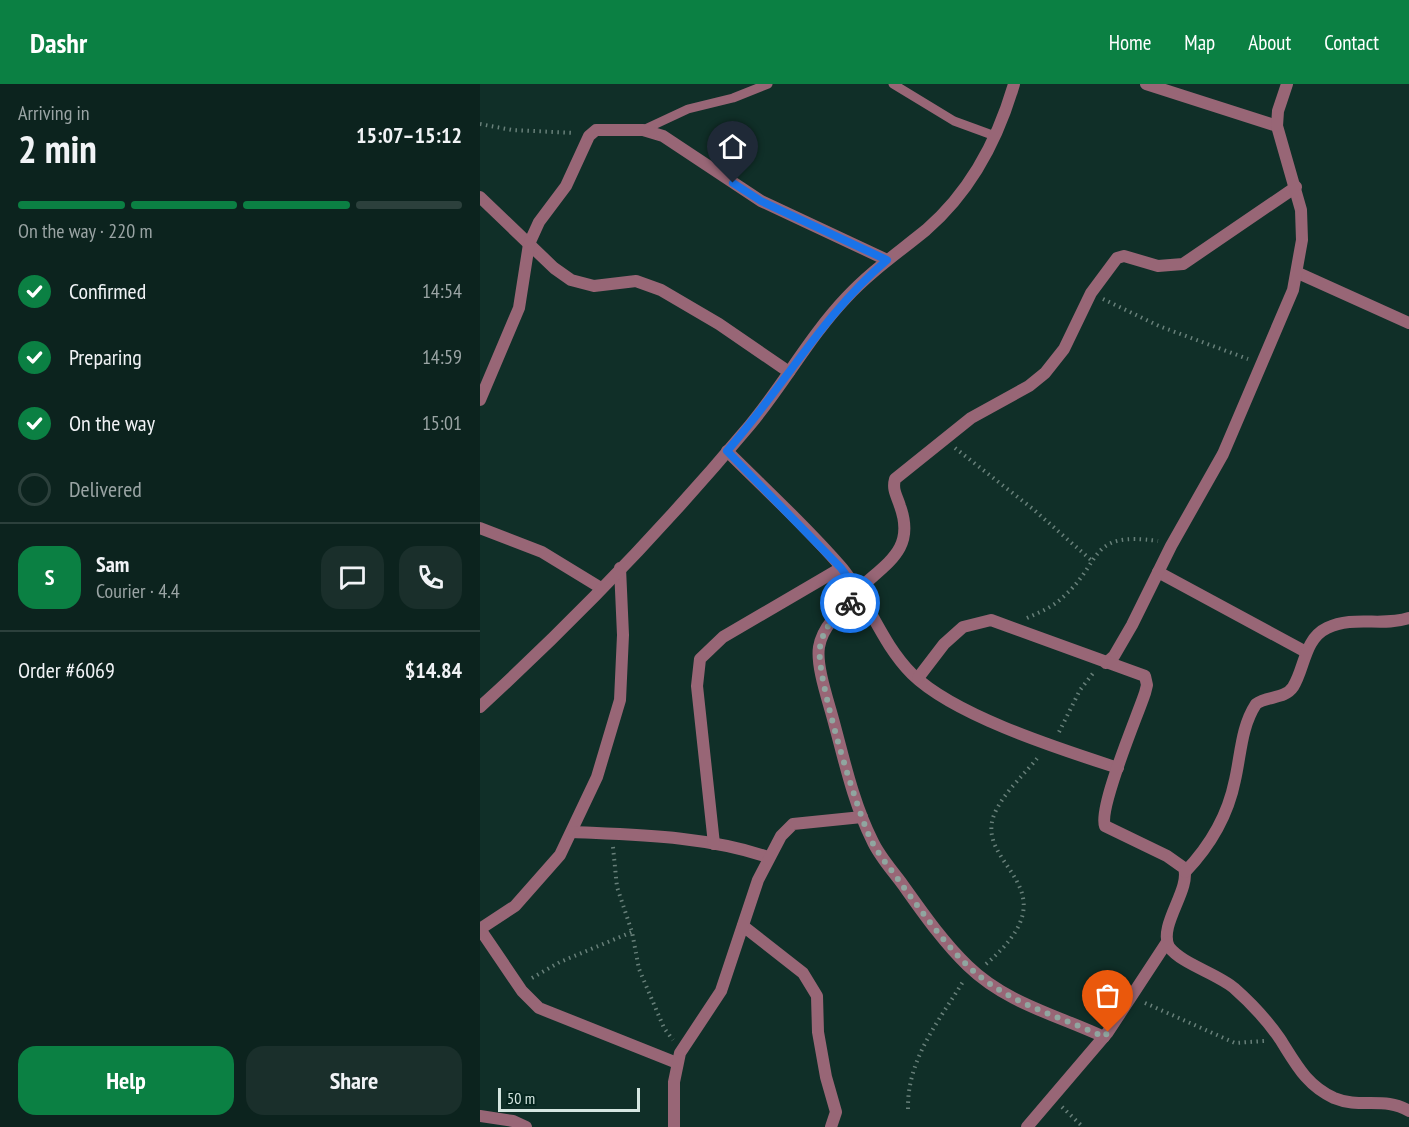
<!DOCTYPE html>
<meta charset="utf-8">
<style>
:root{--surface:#0c231e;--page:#1a2f2b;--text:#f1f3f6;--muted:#9aa4a4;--line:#2c403c;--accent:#0b8043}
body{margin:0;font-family:"PT Sans Narrow",sans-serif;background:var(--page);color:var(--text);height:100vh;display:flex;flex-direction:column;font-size:22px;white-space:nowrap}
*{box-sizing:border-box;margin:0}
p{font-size:20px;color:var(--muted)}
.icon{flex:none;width:33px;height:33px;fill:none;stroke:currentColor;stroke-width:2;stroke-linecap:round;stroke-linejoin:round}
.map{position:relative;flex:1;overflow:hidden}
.side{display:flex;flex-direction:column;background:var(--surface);width:480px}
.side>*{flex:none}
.scale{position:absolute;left:18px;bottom:15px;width:142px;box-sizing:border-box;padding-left:6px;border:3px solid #d5e6e1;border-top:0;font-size:16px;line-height:21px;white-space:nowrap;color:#d5e6e1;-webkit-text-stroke:4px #05251e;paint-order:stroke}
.pin{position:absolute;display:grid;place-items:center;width:51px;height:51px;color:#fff;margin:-62px -26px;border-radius:50% 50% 50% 0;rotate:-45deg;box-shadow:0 0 6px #0007}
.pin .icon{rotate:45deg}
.courier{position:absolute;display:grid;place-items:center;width:60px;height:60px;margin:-30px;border:4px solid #1a73e8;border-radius:50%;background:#fff;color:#222;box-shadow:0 2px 8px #0007}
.overview em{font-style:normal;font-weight:600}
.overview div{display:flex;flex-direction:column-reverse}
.overview{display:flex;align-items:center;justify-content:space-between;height:102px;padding:0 18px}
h1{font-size:39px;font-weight:600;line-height:45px}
.bar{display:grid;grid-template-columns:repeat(4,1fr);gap:9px 6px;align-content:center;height:72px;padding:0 18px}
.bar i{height:8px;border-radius:4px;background:var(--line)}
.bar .selected{background:var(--accent)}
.bar p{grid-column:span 4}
.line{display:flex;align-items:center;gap:15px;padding:0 18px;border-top:2px solid var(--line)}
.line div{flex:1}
.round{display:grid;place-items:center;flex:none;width:63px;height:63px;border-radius:18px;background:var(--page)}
ol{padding:0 18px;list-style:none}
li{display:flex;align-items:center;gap:18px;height:66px}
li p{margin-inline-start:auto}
li .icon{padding:6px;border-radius:50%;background:var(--accent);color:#fff;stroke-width:4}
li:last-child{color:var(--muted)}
li i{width:33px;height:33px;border:3px solid var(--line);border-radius:50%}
.action{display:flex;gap:12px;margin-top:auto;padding:12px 18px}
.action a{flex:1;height:69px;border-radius:18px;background:var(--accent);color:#fff;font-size:24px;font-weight:600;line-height:69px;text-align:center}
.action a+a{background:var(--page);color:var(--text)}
header{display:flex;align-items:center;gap:36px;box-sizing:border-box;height:84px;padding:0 30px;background:var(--accent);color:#fff}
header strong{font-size:28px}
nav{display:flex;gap:33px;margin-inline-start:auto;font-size:21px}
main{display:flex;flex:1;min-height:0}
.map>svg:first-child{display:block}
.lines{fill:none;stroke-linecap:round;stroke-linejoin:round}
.path{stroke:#68807a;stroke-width:4;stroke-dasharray:1.5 4.5;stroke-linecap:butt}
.lane{stroke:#986676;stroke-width:9}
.street{stroke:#986676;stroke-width:12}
.done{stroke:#90a6a0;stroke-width:6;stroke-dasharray:0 10.8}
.route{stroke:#1a73e8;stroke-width:8}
</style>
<header>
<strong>Dashr</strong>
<nav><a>Home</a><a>Map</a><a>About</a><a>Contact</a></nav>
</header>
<main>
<section class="side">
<div class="overview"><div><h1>2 min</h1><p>Arriving in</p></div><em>15:07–15:12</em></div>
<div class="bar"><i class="selected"></i><i class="selected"></i><i class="selected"></i><i></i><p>On the way · 220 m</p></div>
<ol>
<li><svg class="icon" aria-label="check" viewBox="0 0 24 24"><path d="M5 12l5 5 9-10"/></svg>Confirmed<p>14:54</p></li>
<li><svg class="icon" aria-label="check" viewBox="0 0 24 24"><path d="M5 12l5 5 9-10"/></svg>Preparing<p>14:59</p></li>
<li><svg class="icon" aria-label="check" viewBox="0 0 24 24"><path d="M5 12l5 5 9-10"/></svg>On the way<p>15:01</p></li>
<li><i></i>Delivered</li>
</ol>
<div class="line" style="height:108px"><b class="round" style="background:var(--accent);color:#fff">S</b><div><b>Sam</b><p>Courier · 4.4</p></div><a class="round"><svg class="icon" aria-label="chat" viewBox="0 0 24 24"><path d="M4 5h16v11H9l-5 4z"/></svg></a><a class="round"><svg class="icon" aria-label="phone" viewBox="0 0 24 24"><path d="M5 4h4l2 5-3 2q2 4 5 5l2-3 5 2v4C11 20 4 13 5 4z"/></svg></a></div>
<div class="line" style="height:78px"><div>Order #6069</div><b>$14.84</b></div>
<div class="action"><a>Help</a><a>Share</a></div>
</section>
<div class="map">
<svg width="929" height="1043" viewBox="0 0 929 1043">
<rect width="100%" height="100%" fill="#102f28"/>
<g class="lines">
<g class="path">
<polyline points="0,40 32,46 95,49"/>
<polyline points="623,215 679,242 768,275"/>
<polyline points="475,364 553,425 611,476"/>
<path d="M547,534c13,-6 26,-11 36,-21 41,-36 24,-66 95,-56"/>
<polyline points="579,648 600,606 614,588"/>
<polyline points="133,763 137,803 152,848 159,885 184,944 193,956"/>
<path d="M506,880c90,-77 -12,-97 8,-149 8,-21 31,-41 45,-59"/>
<polyline points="52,894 80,878 152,848"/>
<polyline points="665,919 755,959 784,957"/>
<polyline points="582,1023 603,1043"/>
<path d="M428,1025c-1,-50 31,-88 56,-129"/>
</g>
<g class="lane">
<polyline points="413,0 474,37 515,52"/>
<polyline points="163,46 208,25 253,14 288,0"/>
</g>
<g class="street">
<polyline points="666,0 797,42"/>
<polyline points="0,113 74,184 91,196 114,202 156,197 181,206 239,240 309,288"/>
<polyline points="818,189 929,239"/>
<polyline points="0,316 39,224 49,160 59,138 86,102 109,52 116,46 163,46 183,52 281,117 407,176"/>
<path d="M247,367c38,38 80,76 115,117 27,33 39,75 70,106 43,42 148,75 206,94"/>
<polyline points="0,444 62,468 121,504"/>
<polyline points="140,484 143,551 140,616 117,693 80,771 35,822 0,845 42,907 59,924 197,979"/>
<polyline points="678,488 826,568"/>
<path d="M378,506c28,-27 58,-40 42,-84 -3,-10 -8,-16 -5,-27l76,-61 58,-32 16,-13 19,-24 27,-56 26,-35 7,-2 34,10 25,-2 113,-77"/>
<path d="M381,512c-19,12 -38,28 -42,51 -3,19 9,53 14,72 11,40 20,83 39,121 7,16 20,30 31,45 20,28 40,57 65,81 38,37 89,49 136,71"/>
<polyline points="626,579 634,572 652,541 691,462 743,370 813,206 822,156 821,126 797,42 798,27 807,0"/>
<path d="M438,594l26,-34 19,-17 28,-7 154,56 2,9 -2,8c-8,24 -47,115 -40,133l62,30 17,12c7,22 -26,57 -15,79 13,17 47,26 65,41 17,15 33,32 46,51 16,25 26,46 54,59 26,11 51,-2 75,13"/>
<path d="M0,623c96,-88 187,-183 270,-282 34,-41 60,-89 96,-127 24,-26 53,-46 80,-68 44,-38 72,-91 88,-146"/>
<path d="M93,748c65,3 133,4 195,25"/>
<polyline points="234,760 217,602 220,575 243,553 361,484"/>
<path d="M705,788c25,-26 43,-57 50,-92 6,-26 6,-53 21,-76 11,-8 29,-5 37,-17 12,-19 11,-48 34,-59 27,-13 55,-1 82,-10"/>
<polyline points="263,842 323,889 337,912 338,948 346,993 356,1028 351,1043"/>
<polyline points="0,1032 33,1037 46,1043"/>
<polyline points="194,1043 194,998 200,969 241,907 278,796 301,752 313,740 382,733"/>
<polyline points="547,1043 628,948 687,858"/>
</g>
</g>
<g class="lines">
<path class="done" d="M370,519c-15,11 -27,26 -30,44 -5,28 37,164 51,193 8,16 21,30 31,45 21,28 41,57 66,81 38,37 89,49 136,71l4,-5"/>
<path class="route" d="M253,99l28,18 126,59c-64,54 -104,128 -160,191l114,117 20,28 -11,7"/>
</g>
</svg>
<div class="scale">50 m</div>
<div class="pin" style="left:628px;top:948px;background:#ea580c"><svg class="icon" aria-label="bag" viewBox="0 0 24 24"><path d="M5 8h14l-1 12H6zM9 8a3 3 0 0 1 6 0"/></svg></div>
<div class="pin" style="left:253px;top:99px;background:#1f2937"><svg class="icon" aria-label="home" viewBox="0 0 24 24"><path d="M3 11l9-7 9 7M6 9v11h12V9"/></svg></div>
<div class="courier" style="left:370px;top:519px"><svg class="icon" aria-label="bike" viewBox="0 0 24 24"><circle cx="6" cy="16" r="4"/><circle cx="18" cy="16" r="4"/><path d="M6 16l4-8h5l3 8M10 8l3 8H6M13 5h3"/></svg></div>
</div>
</main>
